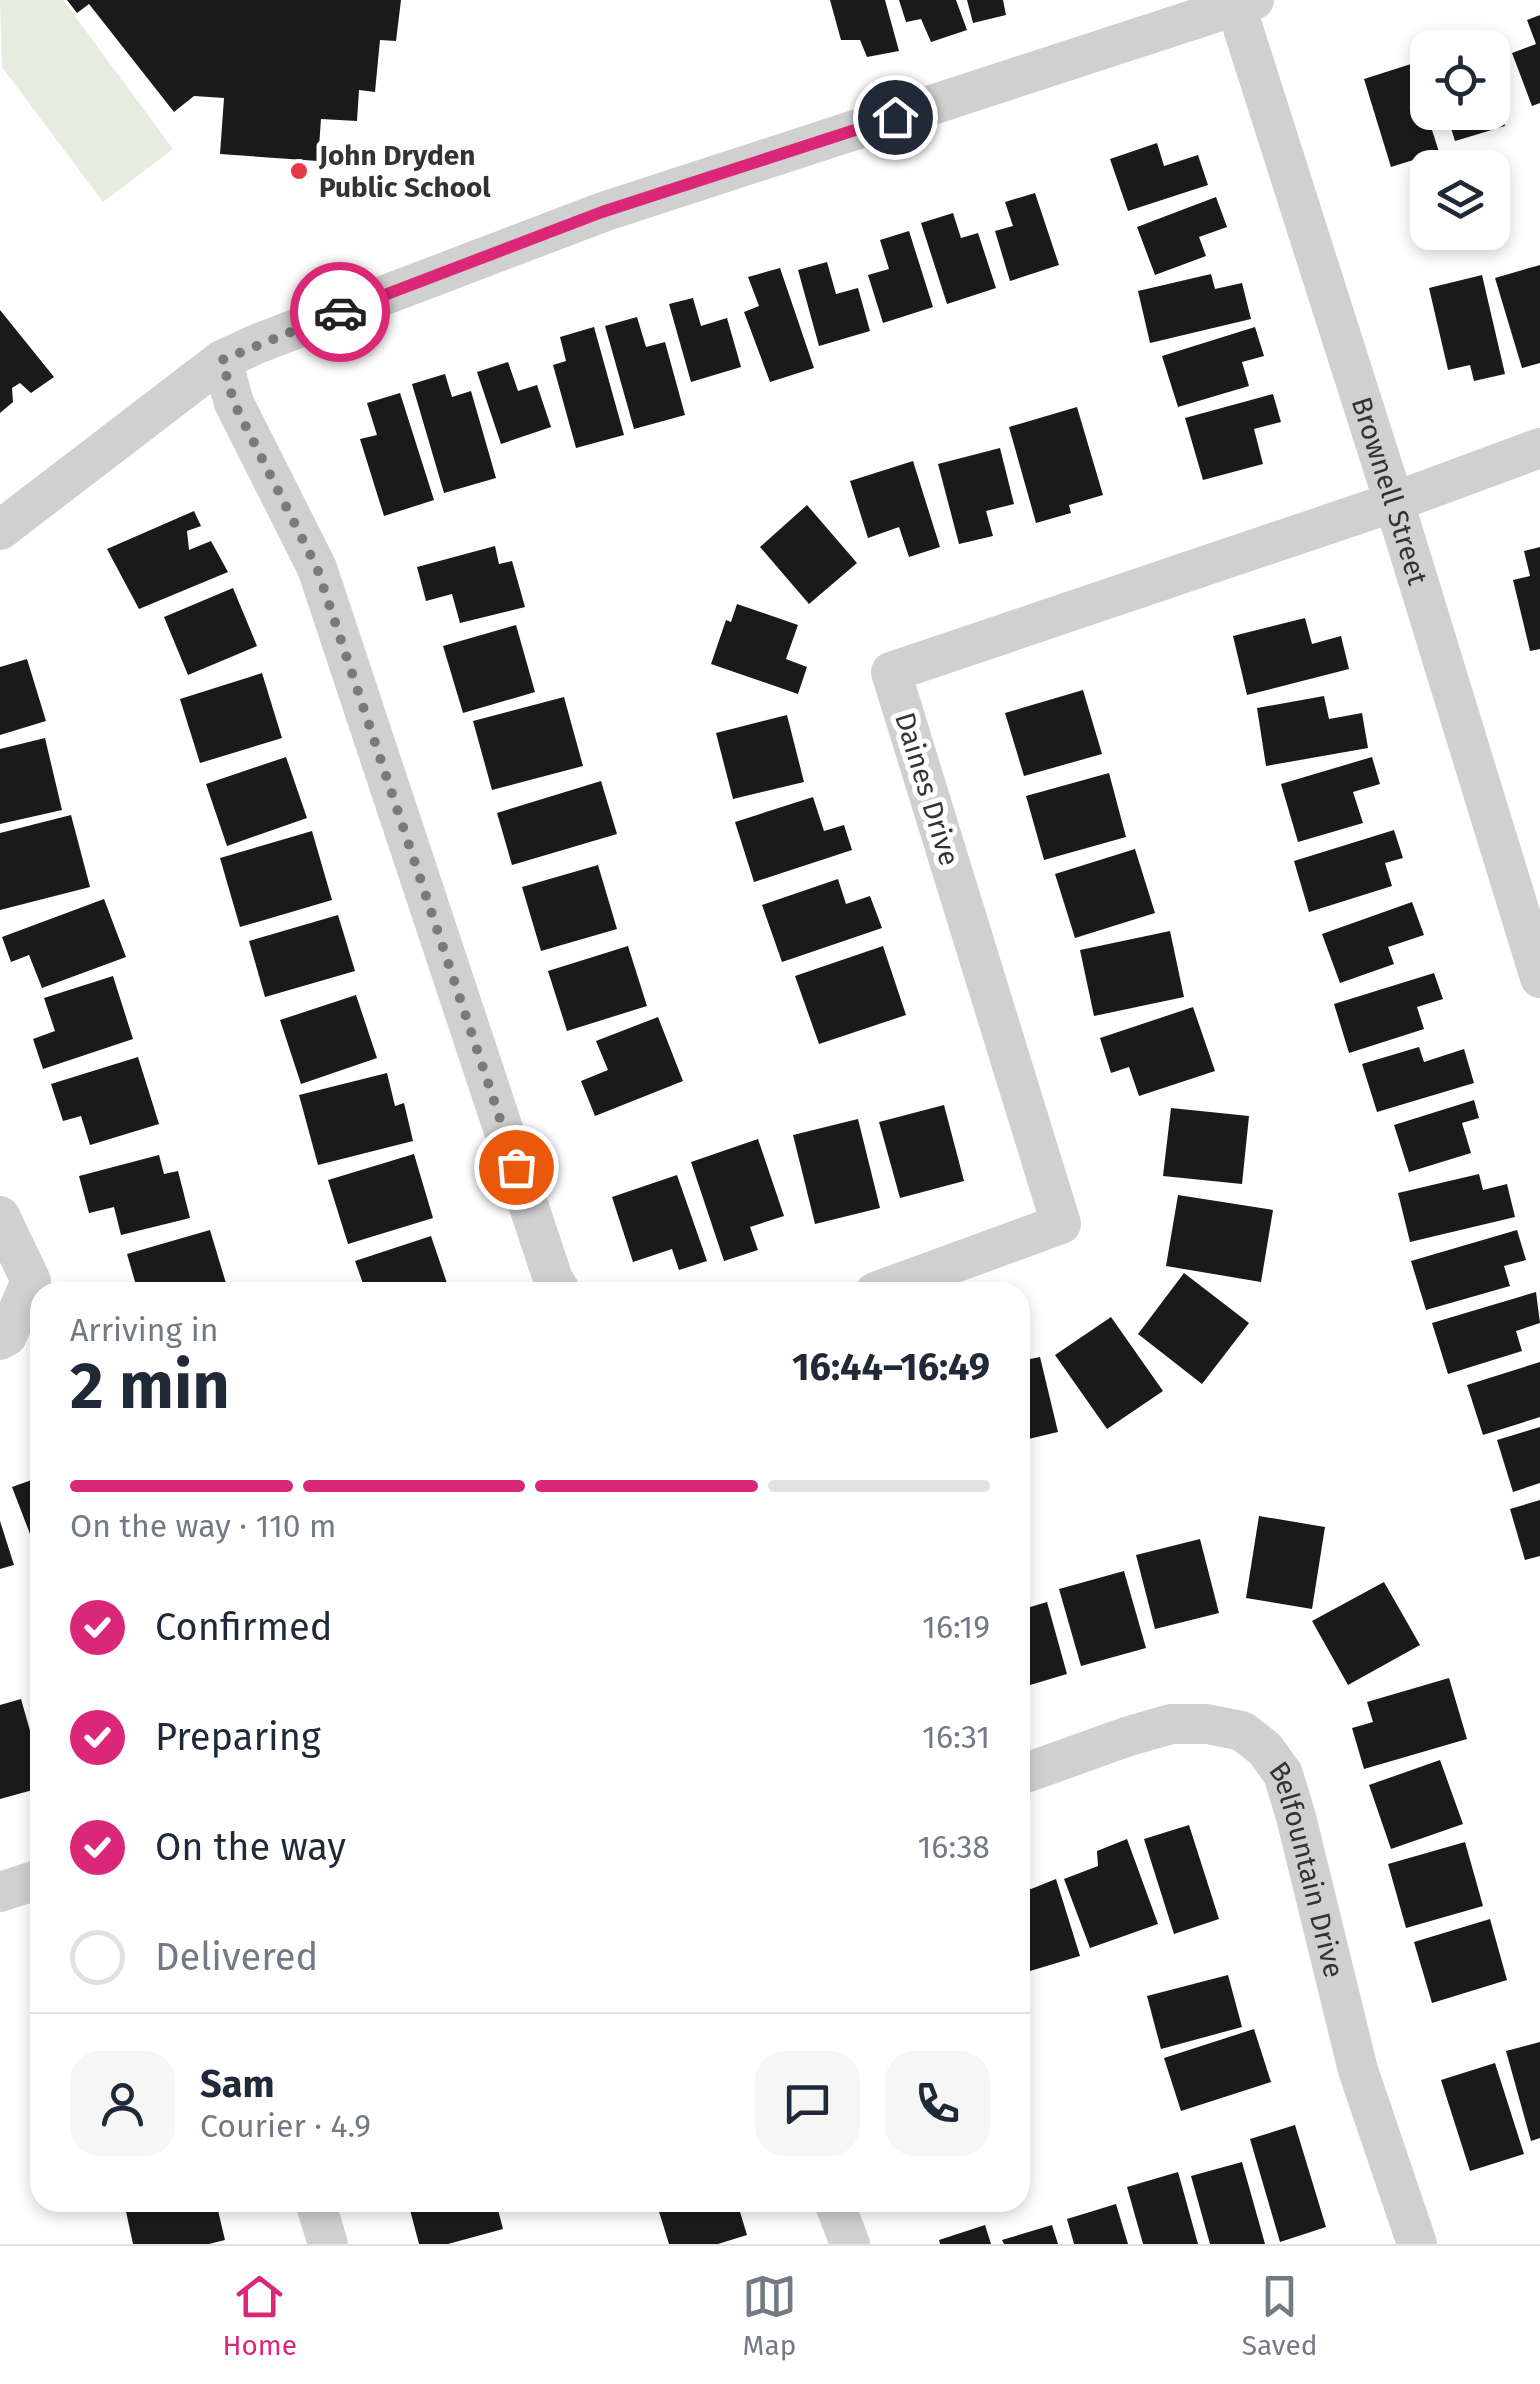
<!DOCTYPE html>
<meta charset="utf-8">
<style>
:root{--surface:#fff;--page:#f6f6f7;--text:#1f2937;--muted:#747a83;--line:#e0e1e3;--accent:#db2777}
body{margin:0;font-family:"Fira Sans",sans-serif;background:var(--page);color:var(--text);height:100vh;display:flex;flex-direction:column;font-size:38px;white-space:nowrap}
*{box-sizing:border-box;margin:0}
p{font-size:32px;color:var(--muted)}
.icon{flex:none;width:55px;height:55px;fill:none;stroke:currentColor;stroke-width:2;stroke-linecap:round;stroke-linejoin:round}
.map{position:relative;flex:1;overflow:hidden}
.sheet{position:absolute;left:30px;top:1282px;width:1000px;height:930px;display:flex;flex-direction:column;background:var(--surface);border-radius:30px;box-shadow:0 5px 15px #0003}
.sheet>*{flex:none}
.fabs{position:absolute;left:1410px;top:30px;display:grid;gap:20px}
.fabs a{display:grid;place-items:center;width:100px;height:100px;border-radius:20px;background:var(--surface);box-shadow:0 5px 15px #0003;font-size:50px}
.pin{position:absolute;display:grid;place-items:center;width:85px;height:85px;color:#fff;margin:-42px;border:5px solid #fff;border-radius:50%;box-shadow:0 2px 10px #0007}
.courier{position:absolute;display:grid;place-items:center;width:100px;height:100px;margin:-50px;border:8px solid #db2777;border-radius:50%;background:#fff;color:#222;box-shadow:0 2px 12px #0007}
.headline em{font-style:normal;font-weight:700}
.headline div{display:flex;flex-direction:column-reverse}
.headline{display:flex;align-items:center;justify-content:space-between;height:170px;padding:0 40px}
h1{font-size:65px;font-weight:700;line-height:75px}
.bar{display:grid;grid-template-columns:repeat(4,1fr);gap:15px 10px;align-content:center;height:120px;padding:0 40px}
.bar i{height:12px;border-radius:8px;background:var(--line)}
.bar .on{background:var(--accent)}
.bar p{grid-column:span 4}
.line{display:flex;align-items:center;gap:25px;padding:0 40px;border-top:2px solid var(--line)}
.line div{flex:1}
.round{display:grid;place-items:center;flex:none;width:105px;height:105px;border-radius:30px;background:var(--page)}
ol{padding:0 40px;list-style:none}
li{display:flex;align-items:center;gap:30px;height:110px}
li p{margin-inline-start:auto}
li .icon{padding:10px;border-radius:50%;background:var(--accent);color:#fff;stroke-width:4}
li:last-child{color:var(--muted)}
li i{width:55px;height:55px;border:5px solid var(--line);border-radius:50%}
.tab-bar{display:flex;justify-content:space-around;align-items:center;height:140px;border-top:2px solid var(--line);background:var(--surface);font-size:28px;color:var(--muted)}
.tab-bar a{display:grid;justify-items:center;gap:5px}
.tab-bar .on{color:var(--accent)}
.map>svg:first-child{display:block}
.green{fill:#e6ecdf}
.building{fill:#1a1a1a}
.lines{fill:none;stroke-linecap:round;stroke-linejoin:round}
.street{stroke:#d0d0d0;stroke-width:40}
.done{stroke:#7a7a7a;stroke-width:10;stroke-dasharray:0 18}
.route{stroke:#db2777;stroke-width:12}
.poi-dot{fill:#e63946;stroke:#fff;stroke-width:4}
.labels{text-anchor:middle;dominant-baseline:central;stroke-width:10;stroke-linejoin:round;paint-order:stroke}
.poi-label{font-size:28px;font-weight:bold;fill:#333;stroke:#fff;text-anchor:start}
.street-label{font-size:28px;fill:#333;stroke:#fff}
</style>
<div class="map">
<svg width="1540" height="2244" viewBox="0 0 1540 2244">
<rect width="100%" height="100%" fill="#fff"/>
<polygon class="green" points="0,0 63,0 173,149 103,202 2,67"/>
<g class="building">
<polygon points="67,0 401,0 396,41 380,40 375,92 359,90 357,121 321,119 318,161 220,154 224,98 194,96 174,112 89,4 77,13"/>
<polygon points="830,0 885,0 899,51 867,57 860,40 841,40"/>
<polygon points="899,0 956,0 967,30 931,42 921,19 906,22"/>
<polygon points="967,0 1003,0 1006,15 973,23"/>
<polygon points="1540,15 1540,103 1532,106 1512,53 1536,44 1527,20"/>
<polygon points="1411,64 1439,152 1391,167 1364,79"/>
<polygon points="1493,89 1505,126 1455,141 1446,112 1492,112"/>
<polygon points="1157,143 1164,166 1198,155 1208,185 1128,211 1110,159"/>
<polygon points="1035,193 1059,265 1010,281 995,231 1013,226 1005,202"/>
<polygon points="1216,197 1227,227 1199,237 1206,256 1155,275 1137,227"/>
<polygon points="953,213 961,238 978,233 996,288 947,304 921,223"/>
<polygon points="909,231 933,307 883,323 868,275 889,269 880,240"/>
<polygon points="827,262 836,294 858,288 870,331 819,346 798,270"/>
<polygon points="1540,265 1540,363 1522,368 1495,278"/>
<polygon points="780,268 814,368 770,382 744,312 759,306 748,277"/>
<polygon points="1211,274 1215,289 1242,283 1251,319 1150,343 1138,291"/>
<polygon points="1482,275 1505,374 1474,381 1470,365 1448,370 1429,288"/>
<polygon points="693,298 701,326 727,318 741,367 691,382 669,304"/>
<polygon points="0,310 54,377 31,393 20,383 12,388 13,402 0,413"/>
<polygon points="637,317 646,347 665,342 685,415 634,429 605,326"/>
<polygon points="594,327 624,435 576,448 553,365 566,361 560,337"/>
<polygon points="1255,327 1264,356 1242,362 1249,386 1178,407 1162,356"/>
<polygon points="508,362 518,391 537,385 551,427 501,444 477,372"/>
<polygon points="445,374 452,397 471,391 496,478 444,493 412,384"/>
<polygon points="400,393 434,500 384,516 360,439 377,435 367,403"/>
<polygon points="1273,394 1281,422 1254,429 1263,464 1203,480 1185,418"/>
<polygon points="1077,407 1103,495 1069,505 1071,513 1036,523 1009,427"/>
<polygon points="1000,448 1014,504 986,511 993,536 959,544 938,464"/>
<polygon points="913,461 940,547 909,557 899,527 868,538 850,481"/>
<polygon points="807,505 857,563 809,604 760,547"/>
<polygon points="194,511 201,526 187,531 189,550 211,541 228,572 139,609 107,549"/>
<polygon points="495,546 499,564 512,561 525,607 460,623 452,594 426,601 417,567"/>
<polygon points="1540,547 1540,649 1530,651 1513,580 1530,576 1524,551"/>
<polygon points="233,588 257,646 188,675 164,617"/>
<polygon points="737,604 798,625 786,659 807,667 798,694 711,664 726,620 731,622"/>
<polygon points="1305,618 1312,644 1341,636 1349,669 1247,695 1233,636"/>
<polygon points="516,625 535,692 463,713 443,646"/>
<polygon points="27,659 46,721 0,735 0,667"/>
<polygon points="262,673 282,738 200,763 180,699"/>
<polygon points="1083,690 1102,754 1024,776 1005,713"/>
<polygon points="1324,696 1329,719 1362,713 1368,748 1266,766 1257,708"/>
<polygon points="564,697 583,766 492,790 473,721"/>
<polygon points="787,715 804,782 733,799 716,733"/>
<polygon points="45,738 62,810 0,824 0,749"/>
<polygon points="286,757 307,818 227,846 206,784"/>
<polygon points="1372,757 1380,784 1353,792 1363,823 1298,842 1281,784"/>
<polygon points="1109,773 1126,837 1044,860 1026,796"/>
<polygon points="601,781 617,834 512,865 497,813"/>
<polygon points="813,797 824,831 844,825 852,850 754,882 735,822"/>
<polygon points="71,815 90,887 0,910 0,833"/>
<polygon points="1394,830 1403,858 1385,863 1392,886 1309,912 1294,861"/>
<polygon points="312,831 332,900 240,927 220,858"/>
<polygon points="1135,849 1155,913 1075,938 1055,874"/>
<polygon points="598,865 617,929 541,951 522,887"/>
<polygon points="838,879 846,904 870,896 882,928 782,962 762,905"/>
<polygon points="104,899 126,957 42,988 29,955 11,962 2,937"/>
<polygon points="1412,902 1424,935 1388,947 1394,964 1340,983 1322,934"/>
<polygon points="338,915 355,971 265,997 249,941"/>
<polygon points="1170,931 1184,997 1094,1016 1080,950"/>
<polygon points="628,946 647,1006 567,1031 548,971"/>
<polygon points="883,946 906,1015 819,1044 795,976"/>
<polygon points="1434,973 1443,999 1417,1007 1424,1029 1349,1053 1334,1004"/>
<polygon points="113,976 133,1039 43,1069 33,1039 55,1031 44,998"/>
<polygon points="356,995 377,1058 301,1084 280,1020"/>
<polygon points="1193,1007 1215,1071 1139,1096 1129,1067 1111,1073 1100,1038"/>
<polygon points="658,1017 683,1081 595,1116 581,1081 608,1070 596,1041"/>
<polygon points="1419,1047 1424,1062 1464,1049 1474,1083 1377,1112 1362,1064"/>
<polygon points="138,1057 159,1124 90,1145 81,1116 63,1121 51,1084"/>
<polygon points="387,1073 395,1106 404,1103 413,1141 318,1165 299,1095"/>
<polygon points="1474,1100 1479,1118 1462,1123 1471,1153 1409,1172 1394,1125"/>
<polygon points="944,1105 964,1181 900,1198 879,1122"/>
<polygon points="1171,1108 1249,1116 1242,1184 1163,1176"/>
<polygon points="858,1119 880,1208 815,1224 793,1135"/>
<polygon points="758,1139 784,1216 750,1227 758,1250 724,1261 691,1162"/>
<polygon points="414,1154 433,1218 348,1244 328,1180"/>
<polygon points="159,1155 164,1174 178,1171 190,1218 121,1235 114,1207 89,1213 79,1176"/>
<polygon points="1479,1174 1483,1190 1507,1184 1515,1217 1410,1242 1398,1193"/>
<polygon points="677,1175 707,1261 679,1270 672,1249 633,1262 612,1197"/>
<polygon points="1178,1195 1273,1210 1261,1282 1166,1266"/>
<polygon points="210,1230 228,1290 138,1292 127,1254"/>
<polygon points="1517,1230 1526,1260 1504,1266 1510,1286 1426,1310 1411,1261"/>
<polygon points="431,1236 450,1292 366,1292 355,1261"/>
<polygon points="1184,1273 1249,1323 1202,1384 1138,1334"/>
<polygon points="1536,1292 1540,1323 1516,1331 1522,1351 1448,1374 1432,1323"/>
<polygon points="1111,1317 1163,1391 1107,1429 1055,1355"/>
<polygon points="1040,1357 1058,1432 1020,1441 1020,1361"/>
<polygon points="1540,1362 1540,1417 1483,1435 1467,1385"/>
<polygon points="1540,1427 1540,1483 1513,1492 1497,1440"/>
<polygon points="40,1477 40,1560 12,1487"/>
<polygon points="1540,1500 1540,1556 1525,1560 1510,1509"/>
<polygon points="1259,1516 1325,1527 1312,1609 1246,1598"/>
<polygon points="0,1521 14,1565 0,1569"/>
<polygon points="1200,1539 1219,1613 1155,1629 1136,1555"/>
<polygon points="1124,1571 1146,1648 1081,1666 1059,1589"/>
<polygon points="1384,1582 1420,1645 1348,1685 1312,1621"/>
<polygon points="1047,1602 1067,1674 1020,1688 1020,1610"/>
<polygon points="1449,1678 1467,1739 1364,1769 1352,1728 1373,1722 1367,1702"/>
<polygon points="40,1684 40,1707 39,1707 32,1687"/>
<polygon points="21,1699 40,1766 40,1788 0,1799 0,1705"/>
<polygon points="1440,1760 1463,1824 1391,1849 1369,1785"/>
<polygon points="1189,1825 1219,1919 1174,1934 1144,1839"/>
<polygon points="1127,1839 1158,1924 1090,1948 1064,1879 1098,1866 1097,1851"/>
<polygon points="1465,1842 1483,1906 1406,1928 1388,1864"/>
<polygon points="1056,1879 1080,1956 1030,1971 1026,1966 1020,1967 1020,1887 1031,1889"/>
<polygon points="1490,1919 1507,1980 1432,2003 1414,1942"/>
<polygon points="1228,1975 1242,2027 1161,2049 1147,1996"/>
<polygon points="1254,2029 1271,2082 1181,2111 1164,2058"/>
<polygon points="1540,2042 1540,2138 1531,2141 1506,2051"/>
<polygon points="1495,2063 1524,2154 1470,2171 1441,2080"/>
<polygon points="1295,2125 1326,2227 1280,2242 1250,2139"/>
<polygon points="1242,2162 1265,2244 1210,2244 1191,2176"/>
<polygon points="1178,2172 1198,2244 1143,2244 1127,2187"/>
<polygon points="124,2202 216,2202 225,2240 209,2244 133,2244"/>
<polygon points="408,2202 496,2202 503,2229 448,2244 419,2244"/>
<polygon points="656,2202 737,2202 747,2235 718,2244 669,2244"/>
<polygon points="1116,2204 1128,2244 1074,2244 1067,2219"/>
<polygon points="985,2225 991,2244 940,2244 939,2240"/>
<polygon points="1052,2225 1058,2244 1004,2244 1002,2240"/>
</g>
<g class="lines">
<g class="street">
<path id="s1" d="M1234,0l160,502 146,476"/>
<polyline points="222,360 234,403 317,568 553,1279 561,1292"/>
<polyline points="0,530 222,360 259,343 603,212 1254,0"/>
<polyline points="0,1216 31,1281 7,1336 0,1340"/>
<polyline points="875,1292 1061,1224 891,672 1394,502 1540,448"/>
<path id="s2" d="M1020,1775l106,-38 45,-13h36l35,7 23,18 18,25 13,43 62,253 59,174"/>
<polyline points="0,1892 40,1879"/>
<polyline points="315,2202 328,2244"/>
<polyline points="834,2202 850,2244"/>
</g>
</g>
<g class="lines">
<polyline class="done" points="340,312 222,360 234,403 317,568 516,1167"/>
<polyline class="route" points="340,312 602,212 895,117"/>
</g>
<circle class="poi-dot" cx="299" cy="171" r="10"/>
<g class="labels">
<g class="poi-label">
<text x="319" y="155">John Dryden<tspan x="319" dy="32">Public School</tspan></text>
</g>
<g class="street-label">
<text stroke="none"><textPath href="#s1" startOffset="515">Brownell Street</textPath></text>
<text transform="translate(927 789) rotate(73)">Daines Drive</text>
<text stroke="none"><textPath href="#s2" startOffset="390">Belfountain Drive</textPath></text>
</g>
</g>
</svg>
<div class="fabs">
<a><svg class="icon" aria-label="locate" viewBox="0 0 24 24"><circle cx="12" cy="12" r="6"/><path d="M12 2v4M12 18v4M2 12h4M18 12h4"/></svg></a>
<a><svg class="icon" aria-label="layers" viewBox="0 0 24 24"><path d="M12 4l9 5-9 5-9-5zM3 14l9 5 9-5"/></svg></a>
</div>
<div class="pin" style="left:516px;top:1167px;background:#ea580c"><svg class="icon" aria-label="bag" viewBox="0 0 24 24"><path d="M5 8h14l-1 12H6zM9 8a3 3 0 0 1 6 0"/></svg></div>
<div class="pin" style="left:895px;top:117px;background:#1f2937"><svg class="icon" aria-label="home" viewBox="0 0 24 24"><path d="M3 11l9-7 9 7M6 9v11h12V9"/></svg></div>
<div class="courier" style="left:340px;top:312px"><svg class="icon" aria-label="car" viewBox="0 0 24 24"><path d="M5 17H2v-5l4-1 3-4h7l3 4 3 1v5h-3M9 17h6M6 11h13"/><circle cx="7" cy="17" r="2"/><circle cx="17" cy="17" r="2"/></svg></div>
<section class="sheet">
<div class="headline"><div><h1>2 min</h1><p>Arriving in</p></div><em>16:44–16:49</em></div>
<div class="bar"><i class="on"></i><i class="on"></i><i class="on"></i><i></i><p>On the way · 110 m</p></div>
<ol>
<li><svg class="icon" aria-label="check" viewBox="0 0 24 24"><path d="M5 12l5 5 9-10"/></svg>Confirmed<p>16:19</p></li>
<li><svg class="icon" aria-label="check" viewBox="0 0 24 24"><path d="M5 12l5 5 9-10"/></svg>Preparing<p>16:31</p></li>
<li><svg class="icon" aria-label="check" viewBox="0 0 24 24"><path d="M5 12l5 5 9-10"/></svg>On the way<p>16:38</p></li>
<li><i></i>Delivered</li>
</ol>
<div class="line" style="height:180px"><a class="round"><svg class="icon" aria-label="person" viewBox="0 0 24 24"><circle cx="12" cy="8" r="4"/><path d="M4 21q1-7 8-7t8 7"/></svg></a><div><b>Sam</b><p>Courier · 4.9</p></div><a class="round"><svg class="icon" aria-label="chat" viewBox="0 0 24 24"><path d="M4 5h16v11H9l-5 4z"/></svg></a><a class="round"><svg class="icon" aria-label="phone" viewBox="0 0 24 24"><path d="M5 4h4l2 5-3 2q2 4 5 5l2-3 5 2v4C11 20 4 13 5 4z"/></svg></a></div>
</section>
</div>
<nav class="tab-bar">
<a class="on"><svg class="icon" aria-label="home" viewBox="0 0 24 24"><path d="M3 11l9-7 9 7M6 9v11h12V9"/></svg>Home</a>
<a><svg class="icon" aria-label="map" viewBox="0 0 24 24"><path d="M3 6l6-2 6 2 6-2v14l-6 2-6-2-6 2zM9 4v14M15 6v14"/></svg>Map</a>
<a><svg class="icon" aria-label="saved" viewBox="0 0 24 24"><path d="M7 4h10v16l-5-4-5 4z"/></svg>Saved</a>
</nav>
